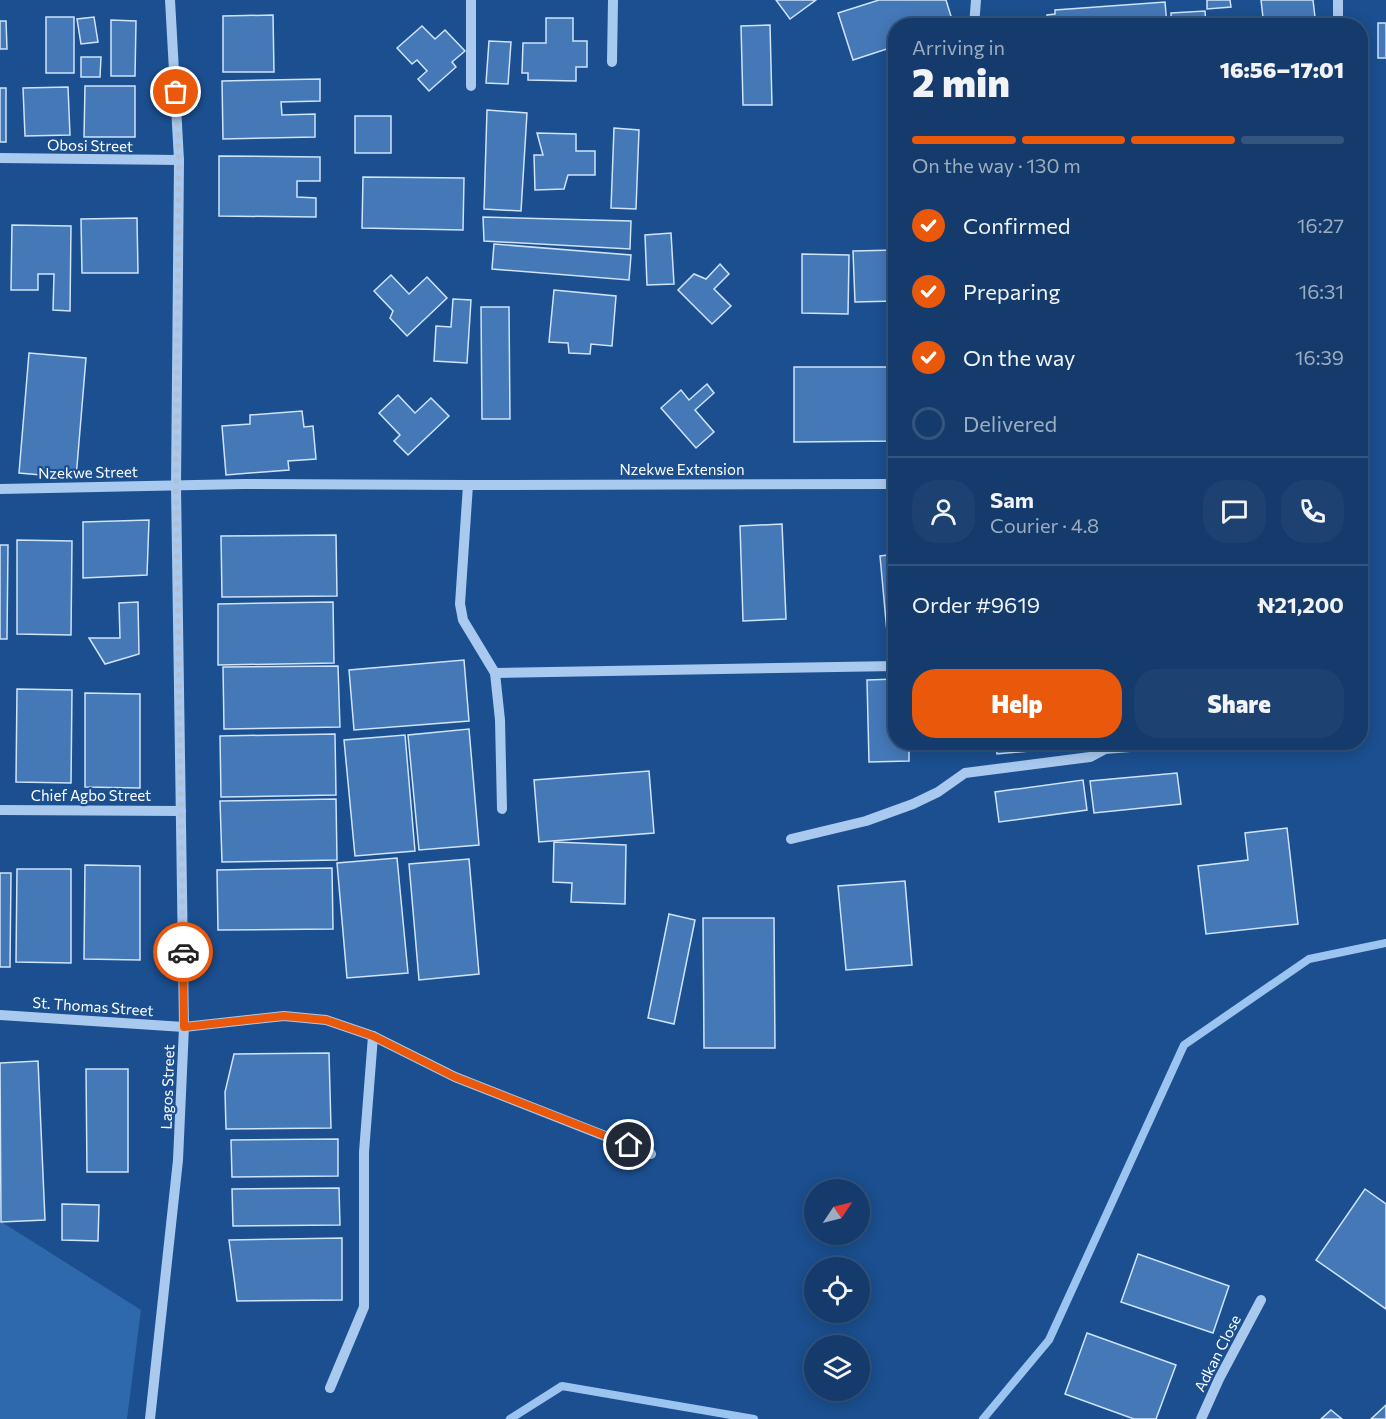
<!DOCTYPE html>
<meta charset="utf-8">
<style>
:root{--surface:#143b6b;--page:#1d4271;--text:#f1f3f6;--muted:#9dadc1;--line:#33557e;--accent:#ea580c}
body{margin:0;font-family:Commissioner,sans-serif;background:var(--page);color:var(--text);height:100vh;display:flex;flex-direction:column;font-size:22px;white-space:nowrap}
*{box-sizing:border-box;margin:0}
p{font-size:20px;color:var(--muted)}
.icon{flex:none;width:33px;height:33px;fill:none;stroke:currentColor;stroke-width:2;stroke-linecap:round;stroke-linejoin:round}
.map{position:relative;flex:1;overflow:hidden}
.sheet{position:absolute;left:888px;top:18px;width:480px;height:732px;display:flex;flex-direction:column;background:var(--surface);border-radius:24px;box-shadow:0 3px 15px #0003,0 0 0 2px var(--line)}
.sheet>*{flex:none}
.needle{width:39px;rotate:55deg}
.buttons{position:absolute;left:804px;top:1179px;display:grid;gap:12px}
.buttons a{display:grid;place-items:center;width:66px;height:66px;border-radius:50%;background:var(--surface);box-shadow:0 3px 15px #0003,0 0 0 2px var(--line);font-size:30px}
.pin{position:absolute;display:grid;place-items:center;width:51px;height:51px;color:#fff;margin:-26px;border:3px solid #fff;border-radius:50%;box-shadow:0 2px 6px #0007}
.courier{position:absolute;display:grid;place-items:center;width:60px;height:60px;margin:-30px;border:4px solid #ea580c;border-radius:50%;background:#fff;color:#222;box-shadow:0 2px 8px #0007}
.summary em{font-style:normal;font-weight:800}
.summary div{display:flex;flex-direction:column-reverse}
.summary{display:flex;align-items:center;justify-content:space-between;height:102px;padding:0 24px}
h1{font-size:39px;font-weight:800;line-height:45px}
.bar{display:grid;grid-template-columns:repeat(4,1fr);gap:9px 6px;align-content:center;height:72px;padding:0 24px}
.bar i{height:8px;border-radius:4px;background:var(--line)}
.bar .on{background:var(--accent)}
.bar p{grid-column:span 4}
.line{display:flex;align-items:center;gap:15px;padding:0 24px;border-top:2px solid var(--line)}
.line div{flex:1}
.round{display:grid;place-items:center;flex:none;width:63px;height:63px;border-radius:24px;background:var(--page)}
ol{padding:0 24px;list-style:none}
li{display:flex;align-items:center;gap:18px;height:66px}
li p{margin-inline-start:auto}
li .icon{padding:6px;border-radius:50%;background:var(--accent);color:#fff;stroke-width:4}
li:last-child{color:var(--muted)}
li i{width:33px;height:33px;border:3px solid var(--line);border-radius:50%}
.button{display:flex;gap:12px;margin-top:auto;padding:12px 24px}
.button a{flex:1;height:69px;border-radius:24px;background:var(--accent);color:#fff;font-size:24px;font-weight:800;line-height:69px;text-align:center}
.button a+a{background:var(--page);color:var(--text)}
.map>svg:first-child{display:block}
.green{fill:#2e69ad}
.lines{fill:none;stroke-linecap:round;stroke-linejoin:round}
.stream{stroke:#9cc4f0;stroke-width:8}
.building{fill:#4478b7;stroke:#cfe3fa;stroke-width:1.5}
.minor{stroke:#a9c9ee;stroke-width:10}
.done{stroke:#afc1d8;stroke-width:6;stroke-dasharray:0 10.8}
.route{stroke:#ea580c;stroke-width:8}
.labels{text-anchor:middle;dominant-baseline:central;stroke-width:4.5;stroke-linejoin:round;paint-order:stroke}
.street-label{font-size:15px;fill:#fff;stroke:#1b4f8f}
</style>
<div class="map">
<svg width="1386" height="1419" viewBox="0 0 1386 1419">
<rect width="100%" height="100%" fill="#1b4f8f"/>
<polygon class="green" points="0,1221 141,1310 127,1419 0,1419"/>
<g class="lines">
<g class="stream">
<polyline points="510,1419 562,1386 754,1419"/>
<polyline points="983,1419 1049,1340 1184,1045 1309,959 1386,943"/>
</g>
</g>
<g class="building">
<polygon points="776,0 816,0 790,19"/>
<polygon points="879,0 946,0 954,26 896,26 896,46 853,60 838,13"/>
<polygon points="1207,0 1230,0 1231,7 1207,9"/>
<polygon points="1261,0 1313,0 1316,26 1264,26"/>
<polygon points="1165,2 1167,25 1057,26 1057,18 1047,19 1047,15 1055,14 1055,10"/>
<polygon points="1205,11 1206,26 1171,26 1171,13"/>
<polygon points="273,15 274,72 223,72 223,16"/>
<rect x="46" y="17" width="28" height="56"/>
<polygon points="94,17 98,42 81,44 77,19"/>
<polygon points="546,18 573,18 573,41 587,41 587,67 576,67 576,81 528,80 528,73 522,73 523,43 546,43"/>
<polygon points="111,20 136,21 135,76 111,76"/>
<polygon points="0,21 6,21 7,49 0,49"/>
<rect x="1378" y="23" width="8" height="35"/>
<polygon points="770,25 772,105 743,105 741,26"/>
<polygon points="422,26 435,39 445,30 465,51 452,62 456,67 429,91 418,79 427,71 417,60 412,64 397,48"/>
<polygon points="489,41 511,42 508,84 486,83"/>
<polygon points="81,57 101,57 100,77 81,77"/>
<polygon points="320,79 320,101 281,102 282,115 315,114 315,137 223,139 222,81"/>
<polygon points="85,86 135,86 135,137 84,137"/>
<polygon points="68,87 70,135 25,136 23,88"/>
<rect x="0" y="88" width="6" height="54"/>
<polygon points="487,110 527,113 521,211 484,209"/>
<rect x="355" y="116" width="36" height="37"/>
<polygon points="614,128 639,130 636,209 611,208"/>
<polygon points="537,133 576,134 576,151 595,151 595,175 568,175 564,189 535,190 534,155 543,155"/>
<polygon points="219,156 320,157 320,181 297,181 297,197 316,198 316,217 219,216"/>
<polygon points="363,177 464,178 463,230 362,228"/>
<polygon points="483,217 631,221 630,249 484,241"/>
<polygon points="137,218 138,273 82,273 81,219"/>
<polygon points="12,225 71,226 70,311 53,310 54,274 38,274 38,290 11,290"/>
<polygon points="671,233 674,284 647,285 645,235"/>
<polygon points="494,244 631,255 629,280 492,269"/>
<polygon points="896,250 896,301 855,302 853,251"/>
<polygon points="802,254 849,255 848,314 802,313"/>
<polygon points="720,264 729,274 714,289 731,306 712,324 678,290 694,274 706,279"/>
<polygon points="391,275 409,294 427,277 447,298 407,336 390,318 393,311 374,291"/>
<polygon points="554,290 616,296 612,346 591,344 590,354 569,353 568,343 549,342"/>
<polygon points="453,299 471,300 467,363 434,361 436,326 451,327"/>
<polygon points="481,307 509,307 510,419 482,419"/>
<polygon points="29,353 86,358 76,478 19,473"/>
<polygon points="794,367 896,367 896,441 794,442"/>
<polygon points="707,384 714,393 695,410 714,432 696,448 661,408 681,390 689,400"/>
<polygon points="398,395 415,413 431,398 449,416 408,455 394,441 400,435 379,413"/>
<polygon points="302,411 304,427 313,426 316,459 288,461 289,470 226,475 222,426 250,424 250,415"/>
<polygon points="149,520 147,575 83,578 83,522"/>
<polygon points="782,524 786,619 743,621 740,526"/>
<polygon points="336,535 337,596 222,597 221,536"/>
<polygon points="17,540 72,541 71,635 17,634"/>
<polygon points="0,545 8,545 7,639 0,639"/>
<polygon points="896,554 896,643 888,643 880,556"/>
<polygon points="138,602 139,654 105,664 89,638 120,638 119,603"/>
<polygon points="333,602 334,663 218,665 218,604"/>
<polygon points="464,660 469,721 354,730 349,670"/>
<polygon points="338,666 340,727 224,729 223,667"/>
<polygon points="896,679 896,742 909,742 909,761 869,762 867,680"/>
<polygon points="17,689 72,690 71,783 16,782"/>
<polygon points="85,693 140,694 140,788 85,787"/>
<polygon points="469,729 479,845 419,850 408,735"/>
<polygon points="335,734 336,795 221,797 220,736"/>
<polygon points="405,735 415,851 355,856 344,740"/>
<polygon points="996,742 1063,742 1064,748 997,754"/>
<polygon points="649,771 654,833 539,842 534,780"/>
<polygon points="1177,773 1181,804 1094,813 1090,781"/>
<polygon points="1083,780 1087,810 999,822 995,792"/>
<polygon points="336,799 337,860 222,862 220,801"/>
<polygon points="1287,828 1298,924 1206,934 1198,866 1248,860 1245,833"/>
<polygon points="554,842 626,845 625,904 571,902 572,883 553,882"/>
<polygon points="397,858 408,973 347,978 337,863"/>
<polygon points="469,859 479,974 419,980 409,864"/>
<polygon points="85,865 140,866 140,960 84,959"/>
<polygon points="332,868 333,929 218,930 217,870"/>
<polygon points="17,869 71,869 71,963 16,962"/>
<polygon points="0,873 11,873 10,967 0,967"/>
<polygon points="905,881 912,965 846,970 838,886"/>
<polygon points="669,914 695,920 674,1024 648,1018"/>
<polygon points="703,918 774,918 775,1048 704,1048"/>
<polygon points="329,1053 331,1128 226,1129 225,1092 234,1054"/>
<polygon points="38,1061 45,1220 1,1222 0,1063"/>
<polygon points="86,1069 128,1069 128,1172 87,1172"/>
<polygon points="338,1139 338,1176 232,1177 231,1140"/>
<polygon points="339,1188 340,1225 233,1226 232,1189"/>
<polygon points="1365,1189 1386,1204 1386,1309 1316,1260"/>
<polygon points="62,1204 99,1205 98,1241 62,1240"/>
<polygon points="342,1238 342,1300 237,1301 229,1240"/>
<polygon points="1138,1254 1229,1286 1213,1333 1121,1302"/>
<polygon points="1087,1333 1176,1365 1156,1419 1134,1419 1065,1394"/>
<polygon points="1386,1405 1386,1419 1371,1419"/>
<polygon points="1331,1410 1342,1419 1321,1419"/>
</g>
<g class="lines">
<g class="minor">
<polyline points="1338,0 1338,26"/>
<polyline points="974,26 976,0"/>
<polyline points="612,62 613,0"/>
<polyline points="471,86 471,0"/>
<polyline points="0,158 179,160"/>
<polyline points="468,485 460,604 463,620 495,673 500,720 502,809"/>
<polyline points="0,489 244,484 468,485 896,484"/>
<polyline points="495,673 896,666"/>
<polyline points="0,810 181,811"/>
<polyline points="791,839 866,821 913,804 938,792 965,773 1090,757 1105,749 1181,743 1209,745 1252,742"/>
<polyline points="0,1015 184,1027 284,1016 326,1020 373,1036 455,1077 651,1154"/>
<polyline points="330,1388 364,1307 364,1152 373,1036"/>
<polyline points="150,1419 178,1160 184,1027 176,486 179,160 170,0"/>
<polyline points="1201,1419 1219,1379 1261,1300"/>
</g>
</g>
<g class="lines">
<polyline class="done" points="176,92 179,160 176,486 183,952"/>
<polyline class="route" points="183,952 184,1027 284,1016 326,1020 373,1036 455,1077 629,1145"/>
</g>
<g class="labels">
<g class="street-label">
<text transform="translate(90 145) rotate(1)">Obosi Street</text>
<text x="682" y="469">Nzekwe Extension</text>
<text transform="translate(88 472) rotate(-1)">Nzekwe Street</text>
<text x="91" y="795">Chief Agbo Street</text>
<text transform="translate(93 1006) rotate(4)">St. Thomas Street</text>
<text transform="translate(167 1087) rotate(-88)">Lagos Street</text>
<text transform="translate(1217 1353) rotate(-63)">Adkan Close</text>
</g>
</g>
</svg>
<div class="buttons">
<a><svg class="needle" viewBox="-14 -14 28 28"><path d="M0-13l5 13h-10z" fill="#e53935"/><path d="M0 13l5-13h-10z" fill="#9dadc1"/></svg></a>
<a><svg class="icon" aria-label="locate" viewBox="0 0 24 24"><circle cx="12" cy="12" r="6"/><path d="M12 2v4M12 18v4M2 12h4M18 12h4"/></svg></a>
<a><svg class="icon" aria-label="layers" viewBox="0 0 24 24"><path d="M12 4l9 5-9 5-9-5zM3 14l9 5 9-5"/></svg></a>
</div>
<div class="pin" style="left:176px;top:92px;background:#ea580c"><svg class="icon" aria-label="bag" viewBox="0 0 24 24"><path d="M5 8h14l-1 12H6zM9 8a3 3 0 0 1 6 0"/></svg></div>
<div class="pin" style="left:629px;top:1145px;background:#1f2937"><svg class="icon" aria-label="home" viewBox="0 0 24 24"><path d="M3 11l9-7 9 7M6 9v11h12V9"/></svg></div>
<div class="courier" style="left:183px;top:952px"><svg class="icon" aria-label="car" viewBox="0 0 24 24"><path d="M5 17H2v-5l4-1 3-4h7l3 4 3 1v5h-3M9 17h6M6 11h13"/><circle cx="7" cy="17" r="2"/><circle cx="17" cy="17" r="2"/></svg></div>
<section class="sheet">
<div class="summary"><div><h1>2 min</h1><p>Arriving in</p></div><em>16:56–17:01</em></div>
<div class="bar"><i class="on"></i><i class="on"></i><i class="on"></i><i></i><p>On the way · 130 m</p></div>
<ol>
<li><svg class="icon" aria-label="check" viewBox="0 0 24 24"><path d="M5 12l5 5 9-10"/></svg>Confirmed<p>16:27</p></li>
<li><svg class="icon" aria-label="check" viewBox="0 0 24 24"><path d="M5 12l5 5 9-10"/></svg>Preparing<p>16:31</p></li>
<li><svg class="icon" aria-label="check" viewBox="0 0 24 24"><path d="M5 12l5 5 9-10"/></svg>On the way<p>16:39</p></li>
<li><i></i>Delivered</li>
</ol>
<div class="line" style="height:108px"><a class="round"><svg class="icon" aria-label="person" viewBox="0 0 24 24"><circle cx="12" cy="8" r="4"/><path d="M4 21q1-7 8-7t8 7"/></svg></a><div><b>Sam</b><p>Courier · 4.8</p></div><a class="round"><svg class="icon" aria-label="chat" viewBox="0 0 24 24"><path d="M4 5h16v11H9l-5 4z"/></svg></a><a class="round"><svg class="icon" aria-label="phone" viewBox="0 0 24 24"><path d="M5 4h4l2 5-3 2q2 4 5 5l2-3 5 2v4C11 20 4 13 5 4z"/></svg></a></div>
<div class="line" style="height:78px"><div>Order #9619</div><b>₦21,200</b></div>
<div class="button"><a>Help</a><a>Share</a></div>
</section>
</div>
